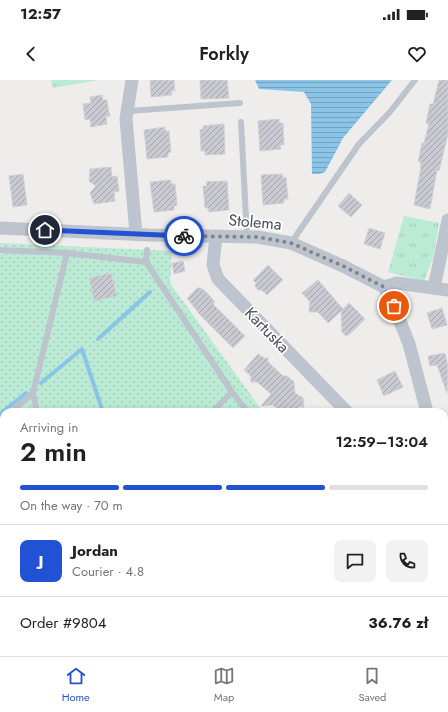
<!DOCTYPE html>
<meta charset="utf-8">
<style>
:root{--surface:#fff;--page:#f2f2f2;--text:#202124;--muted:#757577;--line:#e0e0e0;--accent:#2152d3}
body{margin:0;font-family:Jost,sans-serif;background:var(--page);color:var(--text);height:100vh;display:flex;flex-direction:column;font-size:15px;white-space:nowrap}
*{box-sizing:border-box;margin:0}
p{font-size:13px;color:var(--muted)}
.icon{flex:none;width:22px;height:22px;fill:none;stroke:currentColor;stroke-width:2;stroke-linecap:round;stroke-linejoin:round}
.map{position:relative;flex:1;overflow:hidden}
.sheet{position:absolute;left:0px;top:328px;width:448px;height:248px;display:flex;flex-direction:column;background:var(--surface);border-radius:12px 12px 0 0;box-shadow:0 2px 6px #0003}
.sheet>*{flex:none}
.pin{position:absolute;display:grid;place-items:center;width:34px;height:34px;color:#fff;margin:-17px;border:2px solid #fff;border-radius:50%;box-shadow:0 1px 4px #0007}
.courier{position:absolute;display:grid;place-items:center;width:40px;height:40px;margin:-20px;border:3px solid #2152d3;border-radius:50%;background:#fff;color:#222;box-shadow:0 1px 5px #0007}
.head em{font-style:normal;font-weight:600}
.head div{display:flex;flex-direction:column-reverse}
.head{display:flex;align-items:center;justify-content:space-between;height:68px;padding:0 20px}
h1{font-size:26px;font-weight:600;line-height:30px}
.bar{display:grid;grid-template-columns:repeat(4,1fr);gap:6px 4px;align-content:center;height:48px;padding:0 20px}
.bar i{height:5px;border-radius:3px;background:var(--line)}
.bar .current{background:var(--accent)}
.bar p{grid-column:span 4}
.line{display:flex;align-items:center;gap:10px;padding:0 20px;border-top:1px solid var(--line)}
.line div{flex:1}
.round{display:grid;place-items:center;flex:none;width:42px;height:42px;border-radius:8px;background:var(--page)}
.status{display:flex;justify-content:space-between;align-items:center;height:28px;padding:0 20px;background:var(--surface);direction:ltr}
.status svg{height:11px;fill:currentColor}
header{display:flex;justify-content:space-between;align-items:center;height:52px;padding:0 20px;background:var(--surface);font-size:18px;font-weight:600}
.dock{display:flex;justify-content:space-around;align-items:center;height:56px;border-top:1px solid var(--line);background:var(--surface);font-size:11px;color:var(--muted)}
.dock a{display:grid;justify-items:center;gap:2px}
.dock .current{color:var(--accent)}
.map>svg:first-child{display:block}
.grass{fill:url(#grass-tufts)}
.garden{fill:url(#garden-dots)}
.water{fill:url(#water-rules)}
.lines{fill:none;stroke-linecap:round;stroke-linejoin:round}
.stream{stroke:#8ac4e7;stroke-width:4}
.building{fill:url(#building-hatch);stroke:#d0d1d7}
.service{stroke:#bdc4ce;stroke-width:6}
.minor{stroke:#bdc4ce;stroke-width:13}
.tertiary{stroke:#bdc4ce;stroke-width:16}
.done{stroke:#80848c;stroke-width:4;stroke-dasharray:0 7.2}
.route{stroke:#2152d3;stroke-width:5}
.labels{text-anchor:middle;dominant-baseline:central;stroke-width:3.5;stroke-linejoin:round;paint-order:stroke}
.street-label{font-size:16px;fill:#454c58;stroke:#fff}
</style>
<div class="status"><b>12:57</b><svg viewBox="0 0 49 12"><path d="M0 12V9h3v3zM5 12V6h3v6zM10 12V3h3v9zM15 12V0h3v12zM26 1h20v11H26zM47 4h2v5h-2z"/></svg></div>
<header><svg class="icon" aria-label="back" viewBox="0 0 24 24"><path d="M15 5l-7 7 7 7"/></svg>Forkly<svg class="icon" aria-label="heart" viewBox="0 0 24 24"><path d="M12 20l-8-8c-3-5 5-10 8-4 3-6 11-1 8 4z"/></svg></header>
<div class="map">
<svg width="448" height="576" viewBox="0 0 448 576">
<defs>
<pattern id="grass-tufts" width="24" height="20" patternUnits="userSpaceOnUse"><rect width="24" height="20" fill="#bbebd5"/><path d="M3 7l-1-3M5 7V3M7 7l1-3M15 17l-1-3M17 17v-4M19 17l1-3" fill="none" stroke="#a2cbb9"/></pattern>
<pattern id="garden-dots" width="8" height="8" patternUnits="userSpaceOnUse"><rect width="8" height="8" fill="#bbebd5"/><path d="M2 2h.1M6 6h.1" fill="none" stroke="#a2cbb9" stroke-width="1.8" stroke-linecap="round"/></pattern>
<pattern id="water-rules" width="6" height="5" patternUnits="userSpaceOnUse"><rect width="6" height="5" fill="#8ac4e7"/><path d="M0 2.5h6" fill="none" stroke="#73a1be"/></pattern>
<pattern id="building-hatch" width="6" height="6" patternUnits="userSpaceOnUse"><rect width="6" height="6" fill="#c9cad1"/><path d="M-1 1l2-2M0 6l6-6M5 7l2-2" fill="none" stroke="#a5a6ac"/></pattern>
</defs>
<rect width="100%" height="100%" fill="#efecec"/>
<g class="grass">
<polygon points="51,0 99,0 53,8"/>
<polygon points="404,136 439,143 433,178 424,201 388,192"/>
</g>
<polygon class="garden" points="0,163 172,171 170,203 263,332 4,332 4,572 170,572 166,576 0,576"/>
<polygon class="water" points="255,0 392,0 343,58 325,92 319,94 312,94 311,24 304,12 259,9"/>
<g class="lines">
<g class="stream">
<polyline points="98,259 150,212"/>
<polyline points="41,303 82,269 103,332"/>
<polyline points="0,334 26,313"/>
</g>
</g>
<g class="building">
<polygon points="150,0 174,0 175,11 171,11 172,15 151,17"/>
<polygon points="200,0 227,0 229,18 201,19"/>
<polygon points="439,0 448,0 448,54 439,91 437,90 430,129 414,125 421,87 420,86 421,82 418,82 422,63 424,63 429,44 426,43 430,24 433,24"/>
<polygon points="102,15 103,20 107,20 108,27 110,36 106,36 107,44 91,47 90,39 85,40 83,24 91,23 90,17"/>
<polygon points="279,39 279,43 283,43 284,65 280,65 281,69 260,71 258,41"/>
<polygon points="224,44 225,74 205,75 205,71 201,71 200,50 203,49 203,46"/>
<polygon points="165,47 165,51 169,51 171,72 168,73 168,77 147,79 144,50"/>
<polygon points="111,87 112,97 117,96 119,111 114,112 115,121 94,124 90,113 96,106 89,101 90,89"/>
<polygon points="23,94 27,125 13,127 9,96"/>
<polygon points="282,94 283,98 286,97 288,119 284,119 284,123 263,125 261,95"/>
<polygon points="171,100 171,104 175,104 177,125 174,126 174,130 154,132 150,102"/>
<polygon points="227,101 229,130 208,132 208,128 205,128 203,106 207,106 206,102"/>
<polygon points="349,113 362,125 351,137 338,126"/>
<polygon points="369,148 385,153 380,169 364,164"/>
<polygon points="183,181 185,191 174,194 172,183"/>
<polygon points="268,185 283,200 267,215 262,210 258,210 255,206 256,203 253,200"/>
<polygon points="111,193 117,216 94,221 89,198"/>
<polygon points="318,200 343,229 349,223 365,239 350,254 346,256 342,252 341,231 328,243 318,232 309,232 310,222 302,213"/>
<polygon points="197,208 201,208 208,214 215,222 213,224 245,256 233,268 201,236 187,218"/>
<polygon points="442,228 447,245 432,249 427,233"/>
<polygon points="445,273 448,287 447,313 437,285 430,286 428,276"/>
<polygon points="258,274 264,278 268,278 268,282 283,296 287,296 294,302 295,313 303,318 304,327 298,327 294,332 281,332 273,325 261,326 271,314 257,302 251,302 251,296 244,290"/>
<polygon points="395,291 403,307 384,316 377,300"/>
</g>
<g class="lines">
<g class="service">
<polyline points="128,31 240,23"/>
<polyline points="241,42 247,157"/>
<polyline points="291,163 359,64 390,32 415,0"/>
<polyline points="0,170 67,173"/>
<polyline points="146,182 232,312 212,332"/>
<polyline points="232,312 248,332"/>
<polyline points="33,313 37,332"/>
<polyline points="11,332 33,313 67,173 146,182 147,170"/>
<polyline points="0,341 4,337"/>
<polyline points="0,540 4,537"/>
<polyline points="91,576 95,572"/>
</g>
<g class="minor">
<polyline points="132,0 126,39 136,154"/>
<polyline points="0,148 149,155 257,157 291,163 343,186 384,207 397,203 448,210"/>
<polyline points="216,156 213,185 218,199 347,332"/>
<polyline points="384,207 394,226 409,264 427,332"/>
<polyline points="434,208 448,140"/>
<polyline points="444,397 448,406"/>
<polyline points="444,482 448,477"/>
<polyline points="444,541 448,545"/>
</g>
<g class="tertiary">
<polyline points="444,356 448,354"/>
<polyline points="250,576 254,572"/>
</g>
</g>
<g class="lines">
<polyline class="done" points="184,156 257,157 291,163 343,186 384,207 394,226"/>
<polyline class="route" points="45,150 184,156"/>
</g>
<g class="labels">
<g class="street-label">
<text transform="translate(255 142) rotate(5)">Stolema</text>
<text transform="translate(267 250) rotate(46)">Kartuska</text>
</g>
</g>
</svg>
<div class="pin" style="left:394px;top:226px;background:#ea580c"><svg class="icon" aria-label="bag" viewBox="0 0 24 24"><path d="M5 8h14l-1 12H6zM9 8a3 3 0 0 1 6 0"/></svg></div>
<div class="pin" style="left:45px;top:150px;background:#1f2937"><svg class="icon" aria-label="home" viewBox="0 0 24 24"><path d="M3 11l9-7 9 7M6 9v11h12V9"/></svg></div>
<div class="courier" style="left:184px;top:156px"><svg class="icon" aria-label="bike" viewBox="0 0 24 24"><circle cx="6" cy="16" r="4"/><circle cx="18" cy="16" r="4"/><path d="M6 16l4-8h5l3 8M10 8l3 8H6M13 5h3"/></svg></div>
<section class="sheet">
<div class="head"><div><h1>2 min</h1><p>Arriving in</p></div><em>12:59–13:04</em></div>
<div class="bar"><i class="current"></i><i class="current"></i><i class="current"></i><i></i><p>On the way · 70 m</p></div>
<div class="line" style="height:72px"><b class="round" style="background:var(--accent);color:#fff">J</b><div><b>Jordan</b><p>Courier · 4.8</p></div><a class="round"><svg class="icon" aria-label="chat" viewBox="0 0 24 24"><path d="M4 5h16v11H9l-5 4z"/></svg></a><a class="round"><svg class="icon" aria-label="phone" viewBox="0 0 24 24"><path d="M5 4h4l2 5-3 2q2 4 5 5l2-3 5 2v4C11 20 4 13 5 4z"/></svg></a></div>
<div class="line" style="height:52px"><div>Order #9804</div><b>36.76 zł</b></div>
</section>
</div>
<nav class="dock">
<a class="current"><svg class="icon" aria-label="home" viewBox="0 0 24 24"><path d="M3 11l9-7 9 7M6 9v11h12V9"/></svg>Home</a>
<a><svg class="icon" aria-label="map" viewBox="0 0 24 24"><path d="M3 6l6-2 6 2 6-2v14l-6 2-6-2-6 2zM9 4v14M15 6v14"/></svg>Map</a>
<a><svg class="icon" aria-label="saved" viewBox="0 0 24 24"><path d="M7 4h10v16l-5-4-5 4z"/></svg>Saved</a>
</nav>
